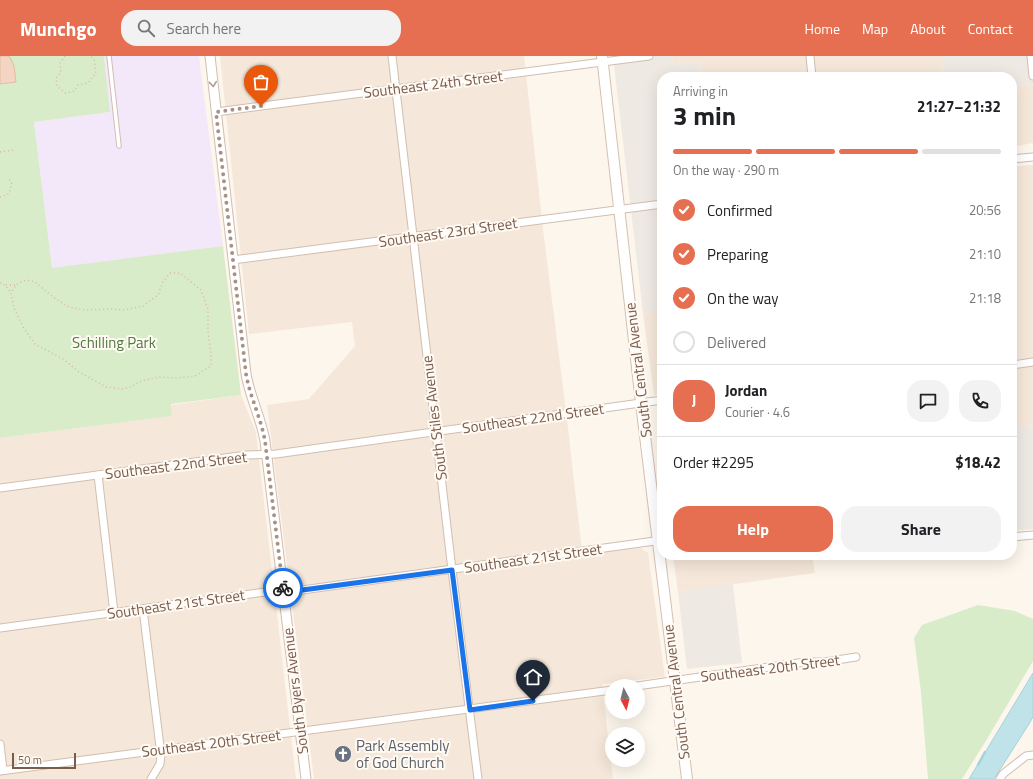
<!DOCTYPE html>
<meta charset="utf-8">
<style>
:root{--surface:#fff;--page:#f2f2f2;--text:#202124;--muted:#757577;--line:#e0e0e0;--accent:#e76f51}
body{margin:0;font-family:"Titillium Web",sans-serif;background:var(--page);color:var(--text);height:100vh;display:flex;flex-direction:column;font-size:15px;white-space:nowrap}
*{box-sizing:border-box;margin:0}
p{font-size:13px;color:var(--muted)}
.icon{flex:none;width:22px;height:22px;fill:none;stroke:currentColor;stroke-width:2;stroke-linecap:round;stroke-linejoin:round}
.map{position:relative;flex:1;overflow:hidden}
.side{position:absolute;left:657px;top:16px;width:360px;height:488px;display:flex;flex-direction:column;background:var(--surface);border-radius:16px;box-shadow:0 4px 16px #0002}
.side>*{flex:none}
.needle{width:26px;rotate:173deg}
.tools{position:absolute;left:605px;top:623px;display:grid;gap:8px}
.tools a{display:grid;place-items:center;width:40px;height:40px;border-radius:50%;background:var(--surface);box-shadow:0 4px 16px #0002;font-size:20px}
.scale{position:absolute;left:12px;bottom:10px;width:64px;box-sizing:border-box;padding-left:4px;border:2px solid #7a5c4d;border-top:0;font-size:11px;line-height:14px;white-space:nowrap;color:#7a5c4d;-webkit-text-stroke:3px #fffaf3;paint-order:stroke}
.pin{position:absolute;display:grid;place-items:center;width:34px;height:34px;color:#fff;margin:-41px -17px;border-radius:50% 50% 50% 0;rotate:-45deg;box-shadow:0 0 4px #0007}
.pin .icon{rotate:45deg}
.courier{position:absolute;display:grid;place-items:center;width:40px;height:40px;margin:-20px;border:3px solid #1a73e8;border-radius:50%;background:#fff;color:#222;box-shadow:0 1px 5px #0007}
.head em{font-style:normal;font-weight:700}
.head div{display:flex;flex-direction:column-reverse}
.head{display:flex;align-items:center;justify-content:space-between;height:68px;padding:0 16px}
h1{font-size:26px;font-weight:700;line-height:30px}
.bar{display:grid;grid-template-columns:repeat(4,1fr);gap:6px 4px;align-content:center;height:48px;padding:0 16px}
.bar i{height:5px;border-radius:3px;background:var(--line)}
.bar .active{background:var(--accent)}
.bar p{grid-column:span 4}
.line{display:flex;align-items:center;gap:10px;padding:0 16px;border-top:1px solid var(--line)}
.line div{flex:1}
.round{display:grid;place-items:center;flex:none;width:42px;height:42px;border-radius:16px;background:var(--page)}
ol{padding:0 16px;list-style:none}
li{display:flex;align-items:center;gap:12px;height:44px}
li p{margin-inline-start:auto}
li .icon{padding:4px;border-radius:50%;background:var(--accent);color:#fff;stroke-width:4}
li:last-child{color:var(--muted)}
li i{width:22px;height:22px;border:2px solid var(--line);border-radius:50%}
.button{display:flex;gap:8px;margin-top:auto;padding:8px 16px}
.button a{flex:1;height:46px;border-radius:16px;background:var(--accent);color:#fff;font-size:16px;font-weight:700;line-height:46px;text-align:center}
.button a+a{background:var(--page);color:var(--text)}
header{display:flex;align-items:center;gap:24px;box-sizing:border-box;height:56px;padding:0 20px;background:var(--accent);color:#fff}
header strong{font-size:19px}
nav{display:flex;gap:22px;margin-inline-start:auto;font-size:14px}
.search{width:280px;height:36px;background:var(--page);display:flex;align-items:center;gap:10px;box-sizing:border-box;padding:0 14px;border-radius:16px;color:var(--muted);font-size:15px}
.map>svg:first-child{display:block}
.residential{fill:#f5e8da}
.industrial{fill:#efe9e4}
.education{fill:#f3e8fa}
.green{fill:#d8ecc9}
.water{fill:#bfe3e8;stroke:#a5d3da}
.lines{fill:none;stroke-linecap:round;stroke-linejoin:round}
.stream{stroke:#a5d3da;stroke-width:2.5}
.building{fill:#f3d5c3;stroke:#e6bba3}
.service-casing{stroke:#d1beb0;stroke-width:5.5}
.minor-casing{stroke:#d1beb0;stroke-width:9}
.tertiary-casing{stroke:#d1beb0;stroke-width:11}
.secondary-casing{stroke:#d6c0b0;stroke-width:12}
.path{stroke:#d9b8a5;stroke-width:1.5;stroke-dasharray:1 3;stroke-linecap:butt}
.service{stroke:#fff;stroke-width:3.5}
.minor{stroke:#fff;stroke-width:7}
.tertiary{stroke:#fff;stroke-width:9}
.secondary{stroke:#fff;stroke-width:10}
.oneway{stroke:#af9d94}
.done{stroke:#a89285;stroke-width:4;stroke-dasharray:0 7.2}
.route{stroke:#1a73e8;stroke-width:5}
.labels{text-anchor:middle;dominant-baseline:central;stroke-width:4;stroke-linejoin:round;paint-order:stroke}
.street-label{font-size:15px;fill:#7a5c4d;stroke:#fffaf3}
.park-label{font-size:15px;fill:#537a41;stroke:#fffaf3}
.worship-label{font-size:15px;fill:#5b616d;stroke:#fffaf3;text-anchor:start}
</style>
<header>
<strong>Munchgo</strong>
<div class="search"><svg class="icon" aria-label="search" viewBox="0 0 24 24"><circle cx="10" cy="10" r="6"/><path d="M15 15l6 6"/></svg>Search here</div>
<nav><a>Home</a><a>Map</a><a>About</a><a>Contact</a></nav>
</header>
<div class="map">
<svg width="1033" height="723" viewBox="0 0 1033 723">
<rect width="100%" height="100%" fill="#fdf6ec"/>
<g class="residential">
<polygon points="220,0 524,0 543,173 567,363 582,495 641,492 648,497 665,621 602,628 613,723 314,723 267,349 309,343 355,290 352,266 249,278"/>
<polygon points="672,0 941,0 944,21 702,21 700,6 673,8"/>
<polygon points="1033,28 1033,87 1012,91 1012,30"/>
<polygon points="1029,109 1033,109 1033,369 1012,372 1012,111"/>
<polygon points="662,255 662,338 654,339 643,257"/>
<polygon points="241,339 256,376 296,723 0,723 0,382 172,360 171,349"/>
<polygon points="673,499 812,499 815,517 678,536"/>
</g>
<g class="industrial">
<polygon points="613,0 672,0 673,8 700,6 702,21 662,21 662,255 643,257"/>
<polygon points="941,0 1033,0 1033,28 1012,30 1012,21 944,21"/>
<polygon points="1033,369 1033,473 1012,475 1012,372"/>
<polygon points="733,528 742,607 687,613 678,536"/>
</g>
<polygon class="education" points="104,0 199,0 223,190 52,213 34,66 110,56"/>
<g class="green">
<polygon points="0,0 104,0 110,56 34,66 52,212 223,190 241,339 171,348 172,360 0,382"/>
<polygon points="978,549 1015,555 1033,563 1033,605 987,683 962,723 928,723 921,636 914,582 922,569"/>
</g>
<polygon class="water" points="1033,617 1033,661 1029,668 994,723 969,723"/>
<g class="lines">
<polyline class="stream" points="978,709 985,696"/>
</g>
<polygon class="building" points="0,0 8,0 10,1 14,10 16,26 0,28"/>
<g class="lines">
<defs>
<polyline id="service" points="109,0 119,90"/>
<g id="minor">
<polyline points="392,0 452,514 478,723"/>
<polyline points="810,0 812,21"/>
<polyline points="1031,0 1033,20"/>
<polyline points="216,56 649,0"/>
<polyline points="1012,103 1033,101"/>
<polyline points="233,204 662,148"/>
<polyline points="1012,309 1033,306"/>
<polyline points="98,419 114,557"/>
<polyline points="0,432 247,399 276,398 662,344"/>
<polyline points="1012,481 1033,479"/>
<polyline points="143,553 161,699 160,708 151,723"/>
<polyline points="0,572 273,535 295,535 662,484"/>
<polyline points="637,630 805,606 824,606 856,601"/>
<polyline points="0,688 3,714"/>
<path d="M0,715c204,-27 408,-53 612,-81"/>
<polyline points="1000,723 1003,718 1026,700 1033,699"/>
</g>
<path id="tertiary" d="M210,0l36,318c4,23 15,44 19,67l41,338"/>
<polyline id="secondary" points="602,0 641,347 687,723"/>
</defs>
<use href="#service" class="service-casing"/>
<use href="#minor" class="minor-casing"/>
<use href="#tertiary" class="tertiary-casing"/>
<use href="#secondary" class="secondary-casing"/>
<g class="path">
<polyline points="65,0 60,7 61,16 56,22 57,30 65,37 74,35 78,29 88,27 96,17 94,3 90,0"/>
<polyline points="0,96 14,94"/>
<polyline points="0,141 7,139 9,137 12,128 10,124 8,123"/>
<polygon points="170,217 180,217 201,234 208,253 208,275 211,299 211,310 195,320 177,322 159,321 141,325 131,331 123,333 106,331 79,316 63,303 35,288 23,271 14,252 11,237 16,229 21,226 27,224 35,226 53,241 69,251 84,254 112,253 124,254 143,250 158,239 163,226"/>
<polyline points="0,227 5,229 11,237"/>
<polyline points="6,229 16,229"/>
</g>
<use href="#service" class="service"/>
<use href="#minor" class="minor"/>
<use href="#tertiary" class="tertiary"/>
<use href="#secondary" class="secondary"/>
</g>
<defs><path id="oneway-chevron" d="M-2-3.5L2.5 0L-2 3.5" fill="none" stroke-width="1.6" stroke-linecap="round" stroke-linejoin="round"/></defs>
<use class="oneway" href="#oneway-chevron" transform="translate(213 28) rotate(84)"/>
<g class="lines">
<path class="done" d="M261,50l-45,6 30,262c4,23 15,44 19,67l18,147"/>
<polyline class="route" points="283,532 283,535 295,535 452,514 470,654 533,645"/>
</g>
<defs>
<symbol id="church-disc" viewBox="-11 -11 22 22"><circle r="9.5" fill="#6b7280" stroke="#fffaf3"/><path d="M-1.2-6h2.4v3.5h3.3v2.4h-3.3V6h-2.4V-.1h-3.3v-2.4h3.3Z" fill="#fff"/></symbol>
</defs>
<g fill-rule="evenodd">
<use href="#church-disc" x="333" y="688" width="20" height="20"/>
</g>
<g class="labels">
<g class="street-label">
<text transform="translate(433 28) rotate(-7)">Southeast 24th Street</text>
<text transform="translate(448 176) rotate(-8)">Southeast 23rd Street</text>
<text transform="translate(638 314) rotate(-97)">South Central Avenue</text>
<text transform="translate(434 362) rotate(-97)">South Stiles Avenue</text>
<text transform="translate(533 362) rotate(-8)">Southeast 22nd Street</text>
<text transform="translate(176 409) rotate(-7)">Southeast 22nd Street</text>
<text transform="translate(533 502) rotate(-8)">Southeast 21st Street</text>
<text transform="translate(176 548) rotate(-8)">Southeast 21st Street</text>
<text transform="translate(770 612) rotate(-7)">Southeast 20th Street</text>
<text transform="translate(295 635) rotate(-97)">South Byers Avenue</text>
<text transform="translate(676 636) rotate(-97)">South Central Avenue</text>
<text transform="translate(211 687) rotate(-7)">Southeast 20th Street</text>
</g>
<g class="park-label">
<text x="114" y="286">Schilling Park</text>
</g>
<g class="worship-label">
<text x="356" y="689">Park Assembly<tspan x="356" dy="17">of God Church</tspan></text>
</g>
</g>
</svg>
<div class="tools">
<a><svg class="needle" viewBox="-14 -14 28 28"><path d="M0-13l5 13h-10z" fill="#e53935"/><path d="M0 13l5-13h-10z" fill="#757577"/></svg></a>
<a><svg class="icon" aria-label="layers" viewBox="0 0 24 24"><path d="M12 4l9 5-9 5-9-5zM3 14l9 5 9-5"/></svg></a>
</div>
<div class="scale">50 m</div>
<div class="pin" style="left:261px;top:50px;background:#ea580c"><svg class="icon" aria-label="bag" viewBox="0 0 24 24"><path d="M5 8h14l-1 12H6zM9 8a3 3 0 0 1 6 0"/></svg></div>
<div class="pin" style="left:533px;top:645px;background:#1f2937"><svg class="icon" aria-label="home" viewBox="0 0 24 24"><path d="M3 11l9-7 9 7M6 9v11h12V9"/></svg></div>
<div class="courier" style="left:283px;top:532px"><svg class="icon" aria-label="bike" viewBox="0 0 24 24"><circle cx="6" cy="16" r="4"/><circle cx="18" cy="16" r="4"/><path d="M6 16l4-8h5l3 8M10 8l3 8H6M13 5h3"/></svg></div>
<section class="side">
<div class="head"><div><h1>3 min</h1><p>Arriving in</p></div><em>21:27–21:32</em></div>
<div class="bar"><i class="active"></i><i class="active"></i><i class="active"></i><i></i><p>On the way · 290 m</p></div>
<ol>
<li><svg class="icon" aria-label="check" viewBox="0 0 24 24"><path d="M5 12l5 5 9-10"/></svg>Confirmed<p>20:56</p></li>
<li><svg class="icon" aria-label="check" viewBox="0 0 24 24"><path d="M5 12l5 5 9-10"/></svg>Preparing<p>21:10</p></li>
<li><svg class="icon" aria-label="check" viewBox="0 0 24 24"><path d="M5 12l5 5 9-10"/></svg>On the way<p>21:18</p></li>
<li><i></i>Delivered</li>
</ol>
<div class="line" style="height:72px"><b class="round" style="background:var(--accent);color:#fff">J</b><div><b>Jordan</b><p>Courier · 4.6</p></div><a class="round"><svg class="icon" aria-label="chat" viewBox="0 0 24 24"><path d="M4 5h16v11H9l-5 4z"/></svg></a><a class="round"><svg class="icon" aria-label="phone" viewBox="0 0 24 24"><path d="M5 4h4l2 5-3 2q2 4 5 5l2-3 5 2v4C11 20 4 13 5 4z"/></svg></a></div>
<div class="line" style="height:52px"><div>Order #2295</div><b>$18.42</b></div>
<div class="button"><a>Help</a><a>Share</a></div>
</section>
</div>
